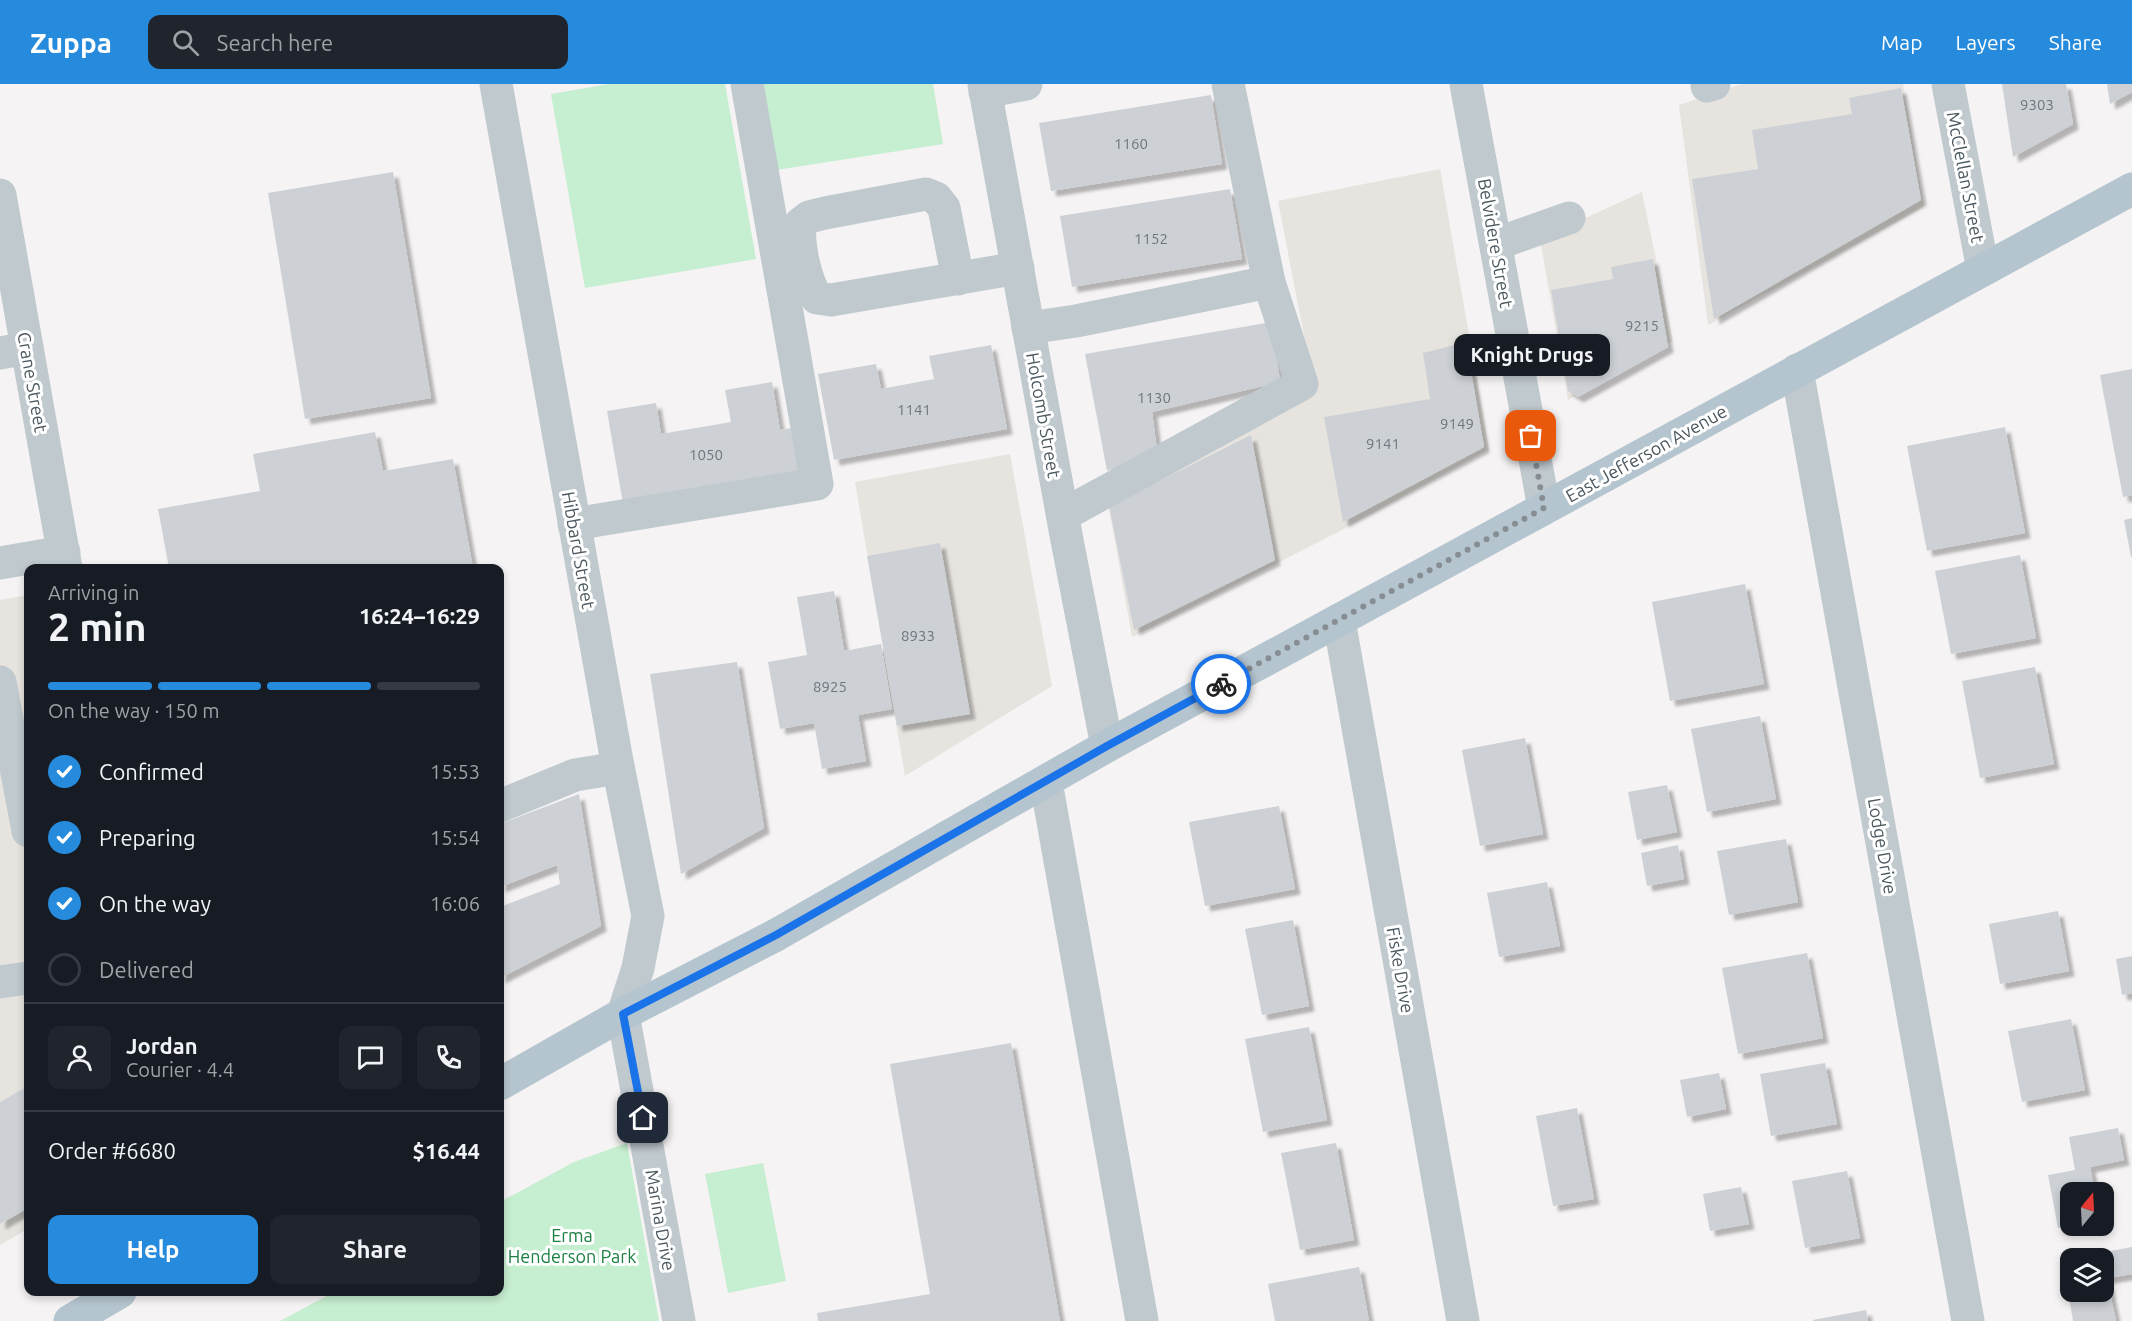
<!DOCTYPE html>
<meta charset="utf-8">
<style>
:root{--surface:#171b24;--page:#20242c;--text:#f1f3f6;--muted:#9ea1a6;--line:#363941;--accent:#268bdc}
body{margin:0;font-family:Ubuntu,sans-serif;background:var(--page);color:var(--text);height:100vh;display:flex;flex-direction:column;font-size:22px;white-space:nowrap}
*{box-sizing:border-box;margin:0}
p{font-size:20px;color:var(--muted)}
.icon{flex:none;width:33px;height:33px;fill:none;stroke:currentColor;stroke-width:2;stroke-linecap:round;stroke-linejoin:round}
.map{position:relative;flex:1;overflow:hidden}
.side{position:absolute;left:24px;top:480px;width:480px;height:732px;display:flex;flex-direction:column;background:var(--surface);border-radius:12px;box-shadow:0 3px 9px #0003}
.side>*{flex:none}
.needle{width:39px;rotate:18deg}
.fabs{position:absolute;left:2060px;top:1098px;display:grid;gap:12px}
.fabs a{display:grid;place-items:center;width:54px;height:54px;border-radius:12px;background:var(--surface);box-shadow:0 3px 9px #0003;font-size:30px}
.pin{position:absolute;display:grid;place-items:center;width:51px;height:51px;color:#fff;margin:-26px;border-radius:12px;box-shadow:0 3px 9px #0006}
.courier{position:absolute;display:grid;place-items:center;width:60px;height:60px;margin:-30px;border:4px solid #1a73e8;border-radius:50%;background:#fff;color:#222;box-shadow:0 2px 8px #0007}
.bubble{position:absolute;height:42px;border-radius:12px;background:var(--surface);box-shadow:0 3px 9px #0003;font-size:20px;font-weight:700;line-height:42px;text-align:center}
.summary em{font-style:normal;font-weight:700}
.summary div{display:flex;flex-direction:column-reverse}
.summary{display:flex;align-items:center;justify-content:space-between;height:102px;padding:0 24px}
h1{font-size:39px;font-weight:700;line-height:45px}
.bar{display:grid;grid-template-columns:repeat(4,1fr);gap:9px 6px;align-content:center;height:72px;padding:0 24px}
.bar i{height:8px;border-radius:4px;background:var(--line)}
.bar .active{background:var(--accent)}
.bar p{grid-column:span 4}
.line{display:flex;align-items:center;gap:15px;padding:0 24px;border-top:2px solid var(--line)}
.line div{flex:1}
.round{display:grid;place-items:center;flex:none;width:63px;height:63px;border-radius:12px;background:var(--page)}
ol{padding:0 24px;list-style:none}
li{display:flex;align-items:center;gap:18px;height:66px}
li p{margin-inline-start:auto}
li .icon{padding:6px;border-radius:50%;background:var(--accent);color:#fff;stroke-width:4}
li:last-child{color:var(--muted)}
li i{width:33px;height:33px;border:3px solid var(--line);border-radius:50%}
.primary-button{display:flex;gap:12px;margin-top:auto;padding:12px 24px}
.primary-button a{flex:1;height:69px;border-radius:12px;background:var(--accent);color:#fff;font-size:24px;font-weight:700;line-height:69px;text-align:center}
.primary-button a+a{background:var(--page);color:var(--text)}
header{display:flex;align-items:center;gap:36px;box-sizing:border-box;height:84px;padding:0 30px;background:var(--accent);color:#fff}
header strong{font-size:28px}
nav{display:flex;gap:33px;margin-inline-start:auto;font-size:21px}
.search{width:420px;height:54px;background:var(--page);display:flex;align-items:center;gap:15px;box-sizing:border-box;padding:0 21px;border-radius:12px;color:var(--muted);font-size:22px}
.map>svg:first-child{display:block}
.commercial{fill:#e7e4df}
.green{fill:#c6eed0}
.building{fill:#cdd1d5;filter:url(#shadow)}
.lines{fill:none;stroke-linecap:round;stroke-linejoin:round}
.minor{stroke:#bfc9ce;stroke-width:33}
.major{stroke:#b5c5cf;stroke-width:33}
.done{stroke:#868e93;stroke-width:6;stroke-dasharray:0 10.8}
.route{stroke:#1a73e8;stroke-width:8}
.labels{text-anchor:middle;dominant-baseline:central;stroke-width:6;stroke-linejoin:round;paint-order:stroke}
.number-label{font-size:15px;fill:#6c767d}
.street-label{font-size:18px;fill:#4b5860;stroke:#fff}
.park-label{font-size:18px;fill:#1d8043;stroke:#fff}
</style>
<header>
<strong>Zuppa</strong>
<div class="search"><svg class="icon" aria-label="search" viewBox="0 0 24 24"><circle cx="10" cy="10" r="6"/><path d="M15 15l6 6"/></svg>Search here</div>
<nav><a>Map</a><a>Layers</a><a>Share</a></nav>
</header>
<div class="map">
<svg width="2132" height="1237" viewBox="0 0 2132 1237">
<defs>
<filter id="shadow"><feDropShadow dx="5.5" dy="5.5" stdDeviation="1.5" flood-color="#0004"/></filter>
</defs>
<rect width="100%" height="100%" fill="#f5f3f3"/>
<g class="commercial">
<polygon points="1742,0 1903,0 1924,123 1708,241 1679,21"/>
<polygon points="1440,85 1489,365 1342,446 1132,553 1108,419 1315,309 1278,117"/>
<polygon points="1642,108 1673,257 1568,316 1540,155"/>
<polygon points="1010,370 1052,602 905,692 855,398"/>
<polygon points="28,511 28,1145 0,1161 0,516"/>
</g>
<g class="green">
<polygon points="609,0 725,0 756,175 585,204 551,10"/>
<polygon points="756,0 933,0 943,60 770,87"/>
<polygon points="627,1059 659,1237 280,1237 334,1208 500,1208 500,1118 574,1078"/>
<polygon points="763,1079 786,1197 728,1209 705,1090"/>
</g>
<g class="building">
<polygon points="2002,0 2066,0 2073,40 2013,73"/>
<polygon points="2107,0 2132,0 2132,8 2110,20"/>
<polygon points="1901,4 1921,116 1714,235 1692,95 1758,85 1752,46 1852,30 1849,14"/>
<polygon points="1211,11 1222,80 1051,107 1039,39"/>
<polygon points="393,88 431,314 305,335 268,109"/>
<polygon points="1230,105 1242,175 1072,203 1060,132"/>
<polygon points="1653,175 1668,263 1578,313 1568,307 1551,206 1613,195 1611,183"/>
<polygon points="1272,238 1280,298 1152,328 1157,366 1107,387 1085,270"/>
<polygon points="1466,258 1484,363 1343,438 1324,333 1430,315 1423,269"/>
<polygon points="991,261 1007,345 834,376 818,290 876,280 881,305 934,295 929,272"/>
<polygon points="2132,285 2132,411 2123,413 2100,291"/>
<polygon points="772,298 780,346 792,344 800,389 623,420 607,327 656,319 661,350 731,338 725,306"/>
<polygon points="2005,343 2025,449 1927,467 1907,362"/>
<polygon points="375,348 383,387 453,375 473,484 169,484 158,425 260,407 253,370"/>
<polygon points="1251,351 1275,476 1134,546 1109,422"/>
<polygon points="2132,434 2132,473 2131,473 2124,436"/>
<polygon points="940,459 970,630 897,642 867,472"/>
<polygon points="2020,471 2036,554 1951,570 1935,487"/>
<polygon points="1745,500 1764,600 1670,617 1652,518"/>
<polygon points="834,507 844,567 881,560 892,625 858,631 866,677 822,685 814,639 780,645 768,578 807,571 797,513"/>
<polygon points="737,578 764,744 681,790 650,590"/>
<polygon points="2035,583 2054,680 1980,694 1962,597"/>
<polygon points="1760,632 1776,715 1707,728 1691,645"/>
<polygon points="1525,654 1543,750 1480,762 1462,666"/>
<polygon points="1667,701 1677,748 1637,756 1628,708"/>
<polygon points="579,710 601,842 500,894 500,823 560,800 557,781 500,803 500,740"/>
<polygon points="1279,722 1295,805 1205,822 1189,738"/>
<polygon points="1786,755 1798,818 1729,831 1717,767"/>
<polygon points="1678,761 1684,795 1647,802 1641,769"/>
<polygon points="1547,798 1560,862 1499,873 1487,809"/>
<polygon points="2058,827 2069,887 2000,900 1989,840"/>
<polygon points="1293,836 1309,922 1262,931 1245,845"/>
<polygon points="1807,869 1823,954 1738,970 1722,884"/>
<polygon points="2132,872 2132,909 2122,911 2116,875"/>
<polygon points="2071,935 2085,1006 2022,1018 2008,947"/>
<polygon points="1309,943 1327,1036 1263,1048 1245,955"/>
<polygon points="1011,959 1060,1237 818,1237 817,1229 930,1210 890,980"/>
<polygon points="1825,979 1837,1040 1771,1052 1760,990"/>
<polygon points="1719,989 1726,1025 1687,1033 1680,996"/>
<polygon points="28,1002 28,1124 0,1140 0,1018"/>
<polygon points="1577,1024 1594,1115 1553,1122 1536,1032"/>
<polygon points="2118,1044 2124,1076 2090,1083 2095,1108 2070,1108 2070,1142 2058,1144 2048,1091 2075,1086 2069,1053"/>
<polygon points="1336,1059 1354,1156 1300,1166 1281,1069"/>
<polygon points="1847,1087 1860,1154 1805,1164 1792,1097"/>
<polygon points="1741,1103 1749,1140 1710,1147 1703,1110"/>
<polygon points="2132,1163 2132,1190 2103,1195 2103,1174 2095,1174 2094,1170"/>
<polygon points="1359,1183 1369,1237 1275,1237 1268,1200"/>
<polygon points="2108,1200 2116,1237 2073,1237 2068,1207 2103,1208 2103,1201"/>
<polygon points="1866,1226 1868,1237 1813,1237 1813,1236"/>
</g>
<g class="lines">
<g class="minor">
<polyline points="496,0 616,672 648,832 638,884 623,930 679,1237"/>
<polyline points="984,0 1066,451 1107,662"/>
<polyline points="1466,0 1544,424"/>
<polyline points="1707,0 1707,2 1714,0"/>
<polyline points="1948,0 1983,186"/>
<polyline points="985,8 1026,0"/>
<polyline points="0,111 66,484"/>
<polyline points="1496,160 1569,134"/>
<path d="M958,195l-14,-71 -8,-10 -10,-4 -101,19 -16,4 -9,7c-2,21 5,56 17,74l14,2 187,-32"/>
<polyline points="1028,244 1076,237 1269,198"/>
<polyline points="0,269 27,264"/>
<polyline points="1797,286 1968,1237"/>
<polyline points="1063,431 1302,300 1269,198 1228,0"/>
<polyline points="574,440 817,400 747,0"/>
<polyline points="0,479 64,468"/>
<polyline points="1339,536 1463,1237"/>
<polyline points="0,598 28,747"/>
<polyline points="1046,698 1142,1237"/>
<polyline points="500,722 575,691 618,684"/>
<polyline points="0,898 28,894"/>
</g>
<g class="major">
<polyline points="500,1000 623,930 776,851 1107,662 2132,105"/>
<polyline points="70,1237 120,1208"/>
</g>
</g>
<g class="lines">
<polyline class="done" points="1221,600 1544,424 1531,352"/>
<polyline class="route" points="643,1034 623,930 776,851 1107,662 1221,600"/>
</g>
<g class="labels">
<g class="number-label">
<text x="2037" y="20">9303</text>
<text x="1131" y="59">1160</text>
<text x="1151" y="154">1152</text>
<text x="1642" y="241">9215</text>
<text x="1154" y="313">1130</text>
<text x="914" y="325">1141</text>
<text x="1457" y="339">9149</text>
<text x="1383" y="359">9141</text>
<text x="706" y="370">1050</text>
<text x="918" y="551">8933</text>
<text x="830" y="602">8925</text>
</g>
<g class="street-label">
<text transform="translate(1966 93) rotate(79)">McClellan Street</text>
<text transform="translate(1496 159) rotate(80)">Belvidere Street</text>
<text transform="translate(33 298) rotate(80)">Crane Street</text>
<text transform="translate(1044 331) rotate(80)">Holcomb Street</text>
<text transform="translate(1646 369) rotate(-29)">East Jefferson Avenue</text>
<text transform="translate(579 466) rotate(80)">Hibbard Street</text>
<text transform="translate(1883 762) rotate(80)">Lodge Drive</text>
<text transform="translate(1401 886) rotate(80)">Fiske Drive</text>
<text transform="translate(661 1136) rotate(80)">Marina Drive</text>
</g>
<g class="park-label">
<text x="572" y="1151">Erma<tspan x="572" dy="21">Henderson Park</tspan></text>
</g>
</g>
</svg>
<div class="fabs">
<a><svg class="needle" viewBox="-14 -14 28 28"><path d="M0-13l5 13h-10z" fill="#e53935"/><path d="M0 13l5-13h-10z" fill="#9ea1a6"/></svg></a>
<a><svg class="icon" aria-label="layers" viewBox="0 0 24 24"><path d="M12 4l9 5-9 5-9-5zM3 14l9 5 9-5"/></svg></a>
</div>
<div class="pin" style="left:1531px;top:352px;background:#ea580c"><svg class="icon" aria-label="bag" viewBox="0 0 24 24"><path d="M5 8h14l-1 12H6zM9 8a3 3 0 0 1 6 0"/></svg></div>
<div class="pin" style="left:643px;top:1034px;background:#1f2937"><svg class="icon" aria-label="home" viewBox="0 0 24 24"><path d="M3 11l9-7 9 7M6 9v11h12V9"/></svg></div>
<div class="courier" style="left:1221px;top:600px"><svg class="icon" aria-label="bike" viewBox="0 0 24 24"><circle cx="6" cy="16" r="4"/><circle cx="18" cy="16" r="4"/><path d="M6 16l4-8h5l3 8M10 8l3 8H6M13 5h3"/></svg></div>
<div class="bubble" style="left:1454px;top:250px;width:156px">Knight Drugs</div>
<section class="side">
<div class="summary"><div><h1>2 min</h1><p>Arriving in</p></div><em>16:24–16:29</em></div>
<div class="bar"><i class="active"></i><i class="active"></i><i class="active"></i><i></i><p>On the way · 150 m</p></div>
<ol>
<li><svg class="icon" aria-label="check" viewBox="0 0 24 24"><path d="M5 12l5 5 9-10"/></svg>Confirmed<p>15:53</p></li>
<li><svg class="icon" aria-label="check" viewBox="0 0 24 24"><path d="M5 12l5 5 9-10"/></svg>Preparing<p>15:54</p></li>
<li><svg class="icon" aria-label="check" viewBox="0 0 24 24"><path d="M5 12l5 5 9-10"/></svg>On the way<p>16:06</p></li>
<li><i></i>Delivered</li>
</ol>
<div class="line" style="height:108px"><a class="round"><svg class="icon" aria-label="person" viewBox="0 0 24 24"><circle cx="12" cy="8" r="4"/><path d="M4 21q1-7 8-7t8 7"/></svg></a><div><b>Jordan</b><p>Courier · 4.4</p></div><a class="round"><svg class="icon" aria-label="chat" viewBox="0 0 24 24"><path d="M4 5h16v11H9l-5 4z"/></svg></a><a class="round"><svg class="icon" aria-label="phone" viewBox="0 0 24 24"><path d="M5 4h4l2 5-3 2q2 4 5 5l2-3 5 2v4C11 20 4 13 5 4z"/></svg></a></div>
<div class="line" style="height:78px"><div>Order #6680</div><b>$16.44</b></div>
<div class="primary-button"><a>Help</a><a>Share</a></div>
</section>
</div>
